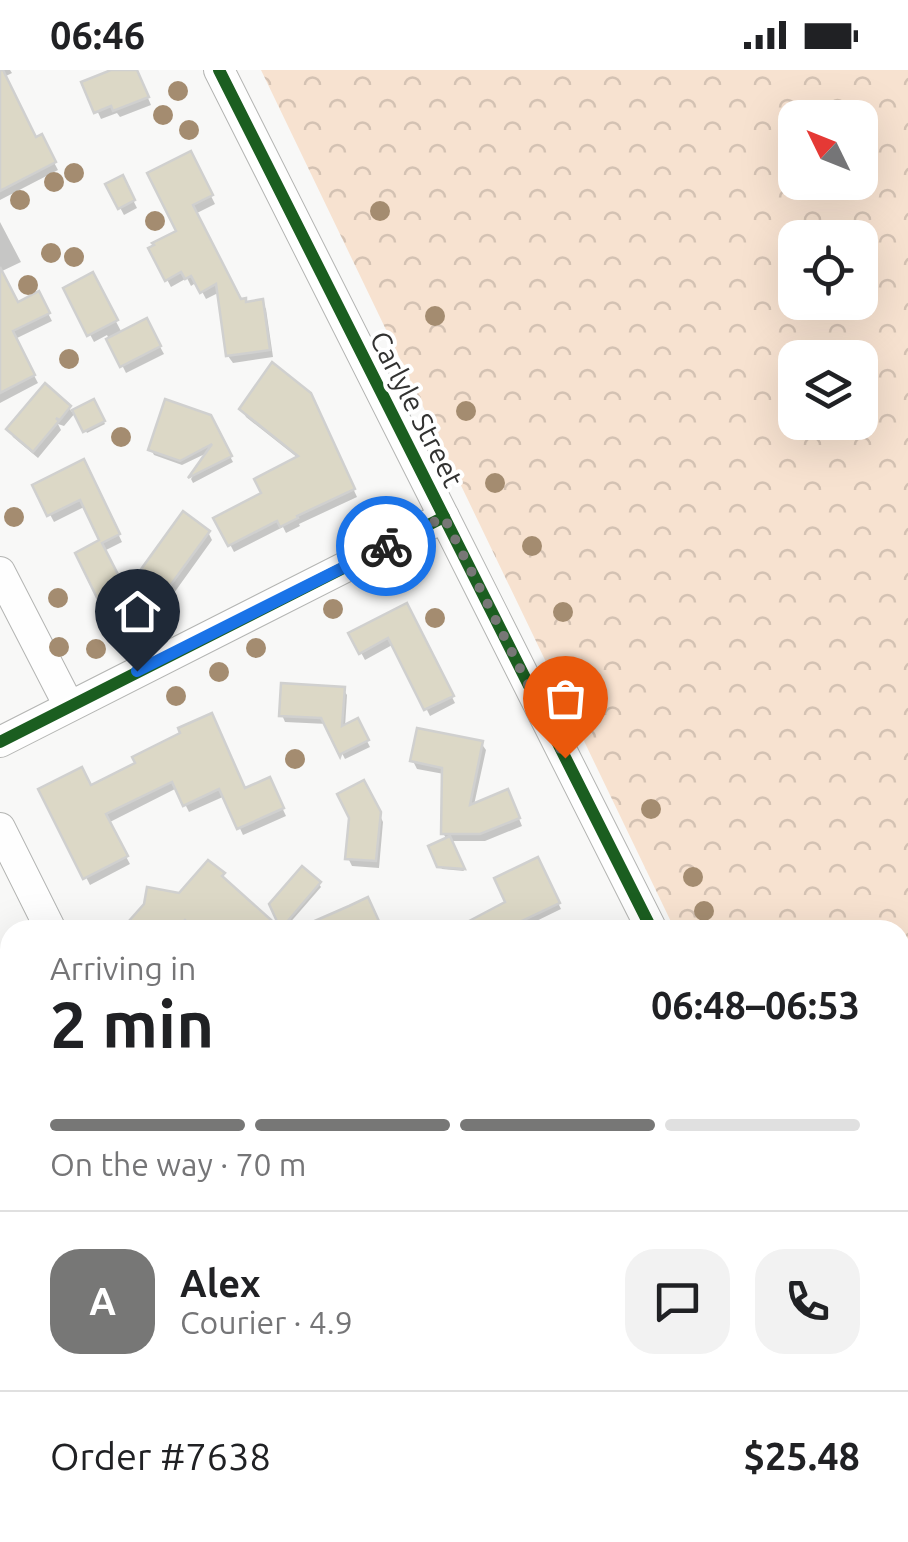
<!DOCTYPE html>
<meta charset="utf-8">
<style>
:root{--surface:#fff;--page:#f2f2f2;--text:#202124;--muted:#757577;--line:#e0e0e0;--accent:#777776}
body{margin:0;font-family:Ubuntu,sans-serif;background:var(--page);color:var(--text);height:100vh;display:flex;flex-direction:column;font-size:38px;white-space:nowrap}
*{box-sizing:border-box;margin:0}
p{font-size:32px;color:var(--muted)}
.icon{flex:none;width:55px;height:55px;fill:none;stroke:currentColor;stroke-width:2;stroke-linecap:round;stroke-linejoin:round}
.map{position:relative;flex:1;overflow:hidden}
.details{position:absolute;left:0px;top:850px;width:910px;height:622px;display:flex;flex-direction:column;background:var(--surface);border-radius:30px 30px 0 0;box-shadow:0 10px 40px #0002}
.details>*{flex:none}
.needle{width:65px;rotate:313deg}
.controls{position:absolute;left:778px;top:30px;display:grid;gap:20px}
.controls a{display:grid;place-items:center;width:100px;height:100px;border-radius:20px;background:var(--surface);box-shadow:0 10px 40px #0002;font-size:50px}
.pin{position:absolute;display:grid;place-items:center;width:85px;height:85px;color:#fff;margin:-102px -42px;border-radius:50% 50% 50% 0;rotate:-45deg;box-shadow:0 0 10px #0007}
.pin .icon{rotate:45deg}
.courier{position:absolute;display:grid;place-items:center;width:100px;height:100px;margin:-50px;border:8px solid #1a73e8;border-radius:50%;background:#fff;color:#222;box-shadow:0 2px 12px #0007}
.overview em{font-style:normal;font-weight:600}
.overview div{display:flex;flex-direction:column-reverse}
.overview{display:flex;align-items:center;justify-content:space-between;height:170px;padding:0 50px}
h1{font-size:65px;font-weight:600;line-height:75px}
.bar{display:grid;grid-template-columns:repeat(4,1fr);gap:15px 10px;align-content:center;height:120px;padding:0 50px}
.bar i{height:12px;border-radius:8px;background:var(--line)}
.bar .on{background:var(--accent)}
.bar p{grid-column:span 4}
.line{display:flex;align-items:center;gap:25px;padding:0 50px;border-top:2px solid var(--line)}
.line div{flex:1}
.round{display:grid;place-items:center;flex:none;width:105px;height:105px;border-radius:30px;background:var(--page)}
.status{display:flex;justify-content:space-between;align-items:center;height:70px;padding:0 50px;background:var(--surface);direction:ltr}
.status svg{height:28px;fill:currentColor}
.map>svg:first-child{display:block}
.park{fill:url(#park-crowns);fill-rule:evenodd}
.shadow{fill:#0003}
.building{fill:#dcd8c6;stroke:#d0d0cf;stroke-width:2.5}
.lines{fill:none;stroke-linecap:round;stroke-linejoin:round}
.lane-casing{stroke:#b4b5b3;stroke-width:18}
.street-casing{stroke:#b4b5b3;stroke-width:32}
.lane{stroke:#fefefe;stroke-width:15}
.street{stroke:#fefefe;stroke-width:30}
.cycleway-casing{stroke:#fff;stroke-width:19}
.cycleway{stroke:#1b5e20;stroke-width:12}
.tree{fill:#a48c70}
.done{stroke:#777776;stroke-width:10;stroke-dasharray:0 18}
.route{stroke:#1a73e8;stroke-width:12}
.labels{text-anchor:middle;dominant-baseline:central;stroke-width:8;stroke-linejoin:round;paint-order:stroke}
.street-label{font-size:28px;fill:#323231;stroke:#fff}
</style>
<div class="status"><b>06:46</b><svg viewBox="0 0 49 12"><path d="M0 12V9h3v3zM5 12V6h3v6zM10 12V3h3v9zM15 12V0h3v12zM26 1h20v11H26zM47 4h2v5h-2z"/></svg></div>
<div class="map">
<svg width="908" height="1472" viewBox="0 0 908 1472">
<defs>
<pattern id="park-crowns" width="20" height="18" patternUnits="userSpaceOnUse" patternTransform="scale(2.5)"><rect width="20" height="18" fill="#f7e2d0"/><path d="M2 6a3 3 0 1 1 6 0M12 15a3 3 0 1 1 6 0" fill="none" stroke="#d4c2b3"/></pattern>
</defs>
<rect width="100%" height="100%" fill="#f8f8f7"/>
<path class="park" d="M261,0h647v1276l-8,-6v-410h-225zM795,48h65v64h-65zM795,168h65v64h-65zM795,288h65v64h-65z"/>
<g class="shadow">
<polygon points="0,0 10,0 12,3 4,7 36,70 41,68 58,100 0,130"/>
<polygon points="117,0 136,0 151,35 120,47 117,43 101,49 85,14"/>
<polygon points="190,84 215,134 195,144 240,231 247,234 262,232 266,239 273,287 233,293 228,286 220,222 206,229 197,212 191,216 187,208 171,217 151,179 179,162"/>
<polygon points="122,108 137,138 124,145 108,115"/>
<polygon points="0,152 21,192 0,202 17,235 38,224 52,251 15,269 38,313 0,333"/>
<polygon points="92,206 122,263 146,251 164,284 126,303 107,265 94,272 66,219"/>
<polygon points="93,332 105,354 87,363 76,342 64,356 58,354 61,360 38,388 13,367 9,359 69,338 72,342"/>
<polygon points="314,333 357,427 299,454 300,456 286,463 283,457 234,482 217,449 265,424 298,388 246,347 242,339"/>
<polygon points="210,347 233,392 193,413 191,409 209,382 182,395 154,385 151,379"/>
<polygon points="87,399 122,472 104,481 126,524 208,462 212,470 169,530 161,524 112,550 78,484 102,472 86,436 54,452 35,416"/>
<polygon points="406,536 455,633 430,646 394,574 365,590 351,564"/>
<polygon points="343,619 347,625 345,657 357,651 370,677 345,689 327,654 285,652 282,645"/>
<polygon points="481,673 486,680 474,735 511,729 522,756 485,771 450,771 464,801 442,799 431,778 447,770 443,763 444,704 417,699 413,691"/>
<polygon points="138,694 245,721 273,718 286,746 243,765 225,726 189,742 177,718 108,753 130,794 90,815 42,720 91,718"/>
<polygon points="368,721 383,752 379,798 352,796 348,788"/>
<polygon points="537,790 561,839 518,860 468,860 509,833"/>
<polygon points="223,805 227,812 275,860 195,860 190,855 186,860 124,860 180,826"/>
<polygon points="319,814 321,817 288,855 279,827"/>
<polygon points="10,928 10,970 0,973 0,934"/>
<polygon points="7,1150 10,1156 10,1176 5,1179 10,1189 10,1331 0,1311 0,1153"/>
<polygon points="164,1462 232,1462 225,1466 229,1472 143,1472"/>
<polygon points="300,1462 353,1462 336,1472 305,1472"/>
<polygon points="522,1462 538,1462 540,1467 553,1472 523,1472 519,1464"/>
<polygon points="609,1462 665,1462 658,1466 661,1472 594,1472"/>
<polygon points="725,1462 747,1462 730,1471"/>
</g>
<g class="building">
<polygon points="0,0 3,0 36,67 42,64 56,92 0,121"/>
<polygon points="111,0 137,0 149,27 113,41 111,36 94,43 81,12"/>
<polygon points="191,81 213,125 193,135 241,229 246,228 246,232 263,229 270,280 226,286 216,214 200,223 191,206 185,209 181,202 165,211 148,178 154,175 152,173 176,161 147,103"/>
<polygon points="123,105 135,130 118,139 105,114"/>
<polygon points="0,197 18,232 39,221 50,243 13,261 35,305 0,323"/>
<polygon points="93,202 118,250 87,266 63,218"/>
<polygon points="147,248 161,276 120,297 106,269"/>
<polygon points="272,292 311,323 355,419 297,446 298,448 280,457 277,451 228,476 213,448 261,423 254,409 298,386 239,339"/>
<polygon points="45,313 71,336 60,350 56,348 59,351 33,382 6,359"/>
<polygon points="94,329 105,351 83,362 72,340"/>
<polygon points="165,329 211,345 232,386 188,408 212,374 180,391 148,380"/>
<polygon points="84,389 120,464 102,473 126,520 183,441 210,461 164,524 155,518 105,544 75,483 99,470 80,430 47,446 32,415"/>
<polygon points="407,533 454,626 424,640 388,568 359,584 348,563"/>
<polygon points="281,613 345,617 342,656 358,648 369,670 341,684 340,687 321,648 279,646"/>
<polygon points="212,643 245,718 270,707 284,738 237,759 219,719 183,736 172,712 106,744 128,786 83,809 38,719 82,697 91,715 135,693 132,687 180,663 178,658"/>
<polygon points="417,658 483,671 470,735 508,719 520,748 480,764 441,764 442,698 410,691"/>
<polygon points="364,710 381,742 376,791 345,789 349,748 337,724"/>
<polygon points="450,766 465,799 437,797 428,776"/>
<polygon points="538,787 560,833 503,860 452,860 505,832 494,808"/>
<polygon points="208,790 225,803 222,806 280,858 269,834 302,796 321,812 281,859 282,860 196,860 185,850 176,860 121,860 144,834 147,817 179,823"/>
<polygon points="368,827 383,860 294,860 349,836"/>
</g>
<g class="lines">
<defs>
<g id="lane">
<polyline points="900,1404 908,1400"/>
<polyline points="763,1472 782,1462"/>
</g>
<g id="street">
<polyline points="219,0 652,860"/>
<polyline points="0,502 69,636"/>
<polyline points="0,672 444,447"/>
<polyline points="0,758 51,860"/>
<polyline points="900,1351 908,1367"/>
<polyline points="0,1454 10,1449"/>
</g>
</defs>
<use href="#lane" class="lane-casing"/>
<use href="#street" class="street-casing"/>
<use href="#lane" class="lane"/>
<use href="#street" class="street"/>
<defs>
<g id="cycleway">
<polyline points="219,0 652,860"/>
<polyline points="0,672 444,447"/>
</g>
</defs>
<use href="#cycleway" class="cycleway-casing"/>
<use href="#cycleway" class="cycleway"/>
</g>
<g class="tree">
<circle cx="178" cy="21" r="10"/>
<circle cx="163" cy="45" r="10"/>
<circle cx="189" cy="60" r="10"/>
<circle cx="74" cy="103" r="10"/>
<circle cx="54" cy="112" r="10"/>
<circle cx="20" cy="130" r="10"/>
<circle cx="380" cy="141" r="10"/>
<circle cx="155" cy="151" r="10"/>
<circle cx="51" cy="183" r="10"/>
<circle cx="74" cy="187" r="10"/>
<circle cx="28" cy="215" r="10"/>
<circle cx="435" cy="246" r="10"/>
<circle cx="69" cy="289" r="10"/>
<circle cx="466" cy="341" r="10"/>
<circle cx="121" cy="367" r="10"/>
<circle cx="495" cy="413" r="10"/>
<circle cx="14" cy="447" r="10"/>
<circle cx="532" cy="476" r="10"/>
<circle cx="58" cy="528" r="10"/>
<circle cx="333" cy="539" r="10"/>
<circle cx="563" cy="542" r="10"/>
<circle cx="435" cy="548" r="10"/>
<circle cx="59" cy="577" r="10"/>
<circle cx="256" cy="578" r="10"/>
<circle cx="96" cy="579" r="10"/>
<circle cx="219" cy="602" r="10"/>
<circle cx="592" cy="620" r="10"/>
<circle cx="176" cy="626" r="10"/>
<circle cx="295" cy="689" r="10"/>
<circle cx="651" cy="739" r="10"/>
<circle cx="693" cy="807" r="10"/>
<circle cx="704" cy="841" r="10"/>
</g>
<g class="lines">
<polyline class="done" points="386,476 444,447 565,688"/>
<polyline class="route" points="137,601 386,476"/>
</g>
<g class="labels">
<g class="street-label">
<text transform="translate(417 339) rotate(63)">Carlyle Street</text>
</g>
</g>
</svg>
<div class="controls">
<a><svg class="needle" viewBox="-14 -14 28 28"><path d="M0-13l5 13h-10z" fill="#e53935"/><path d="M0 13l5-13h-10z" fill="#757577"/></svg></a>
<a><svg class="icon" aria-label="locate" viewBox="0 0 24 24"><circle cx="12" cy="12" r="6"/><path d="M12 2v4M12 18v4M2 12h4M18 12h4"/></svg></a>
<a><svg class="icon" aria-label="layers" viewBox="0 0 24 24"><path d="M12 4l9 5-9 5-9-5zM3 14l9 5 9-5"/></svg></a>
</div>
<div class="pin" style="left:565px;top:688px;background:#ea580c"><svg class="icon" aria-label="bag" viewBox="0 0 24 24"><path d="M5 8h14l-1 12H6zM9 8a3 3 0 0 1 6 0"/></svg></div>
<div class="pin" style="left:137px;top:601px;background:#1f2937"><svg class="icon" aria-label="home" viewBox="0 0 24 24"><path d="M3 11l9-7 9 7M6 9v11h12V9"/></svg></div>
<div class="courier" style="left:386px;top:476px"><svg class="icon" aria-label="bike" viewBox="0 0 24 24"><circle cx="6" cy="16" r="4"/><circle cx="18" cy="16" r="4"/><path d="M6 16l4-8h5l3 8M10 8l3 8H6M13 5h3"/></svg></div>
<section class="details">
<div class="overview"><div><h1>2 min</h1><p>Arriving in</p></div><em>06:48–06:53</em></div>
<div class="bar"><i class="on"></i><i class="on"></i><i class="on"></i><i></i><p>On the way · 70 m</p></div>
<div class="line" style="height:180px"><b class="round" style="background:var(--accent);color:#fff">A</b><div><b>Alex</b><p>Courier · 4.9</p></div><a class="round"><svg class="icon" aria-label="chat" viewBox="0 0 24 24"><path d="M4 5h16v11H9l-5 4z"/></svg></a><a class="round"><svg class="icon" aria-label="phone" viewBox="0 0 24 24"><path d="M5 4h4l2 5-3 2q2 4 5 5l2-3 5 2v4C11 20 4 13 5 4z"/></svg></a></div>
<div class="line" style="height:130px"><div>Order #7638</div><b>$25.48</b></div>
</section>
</div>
